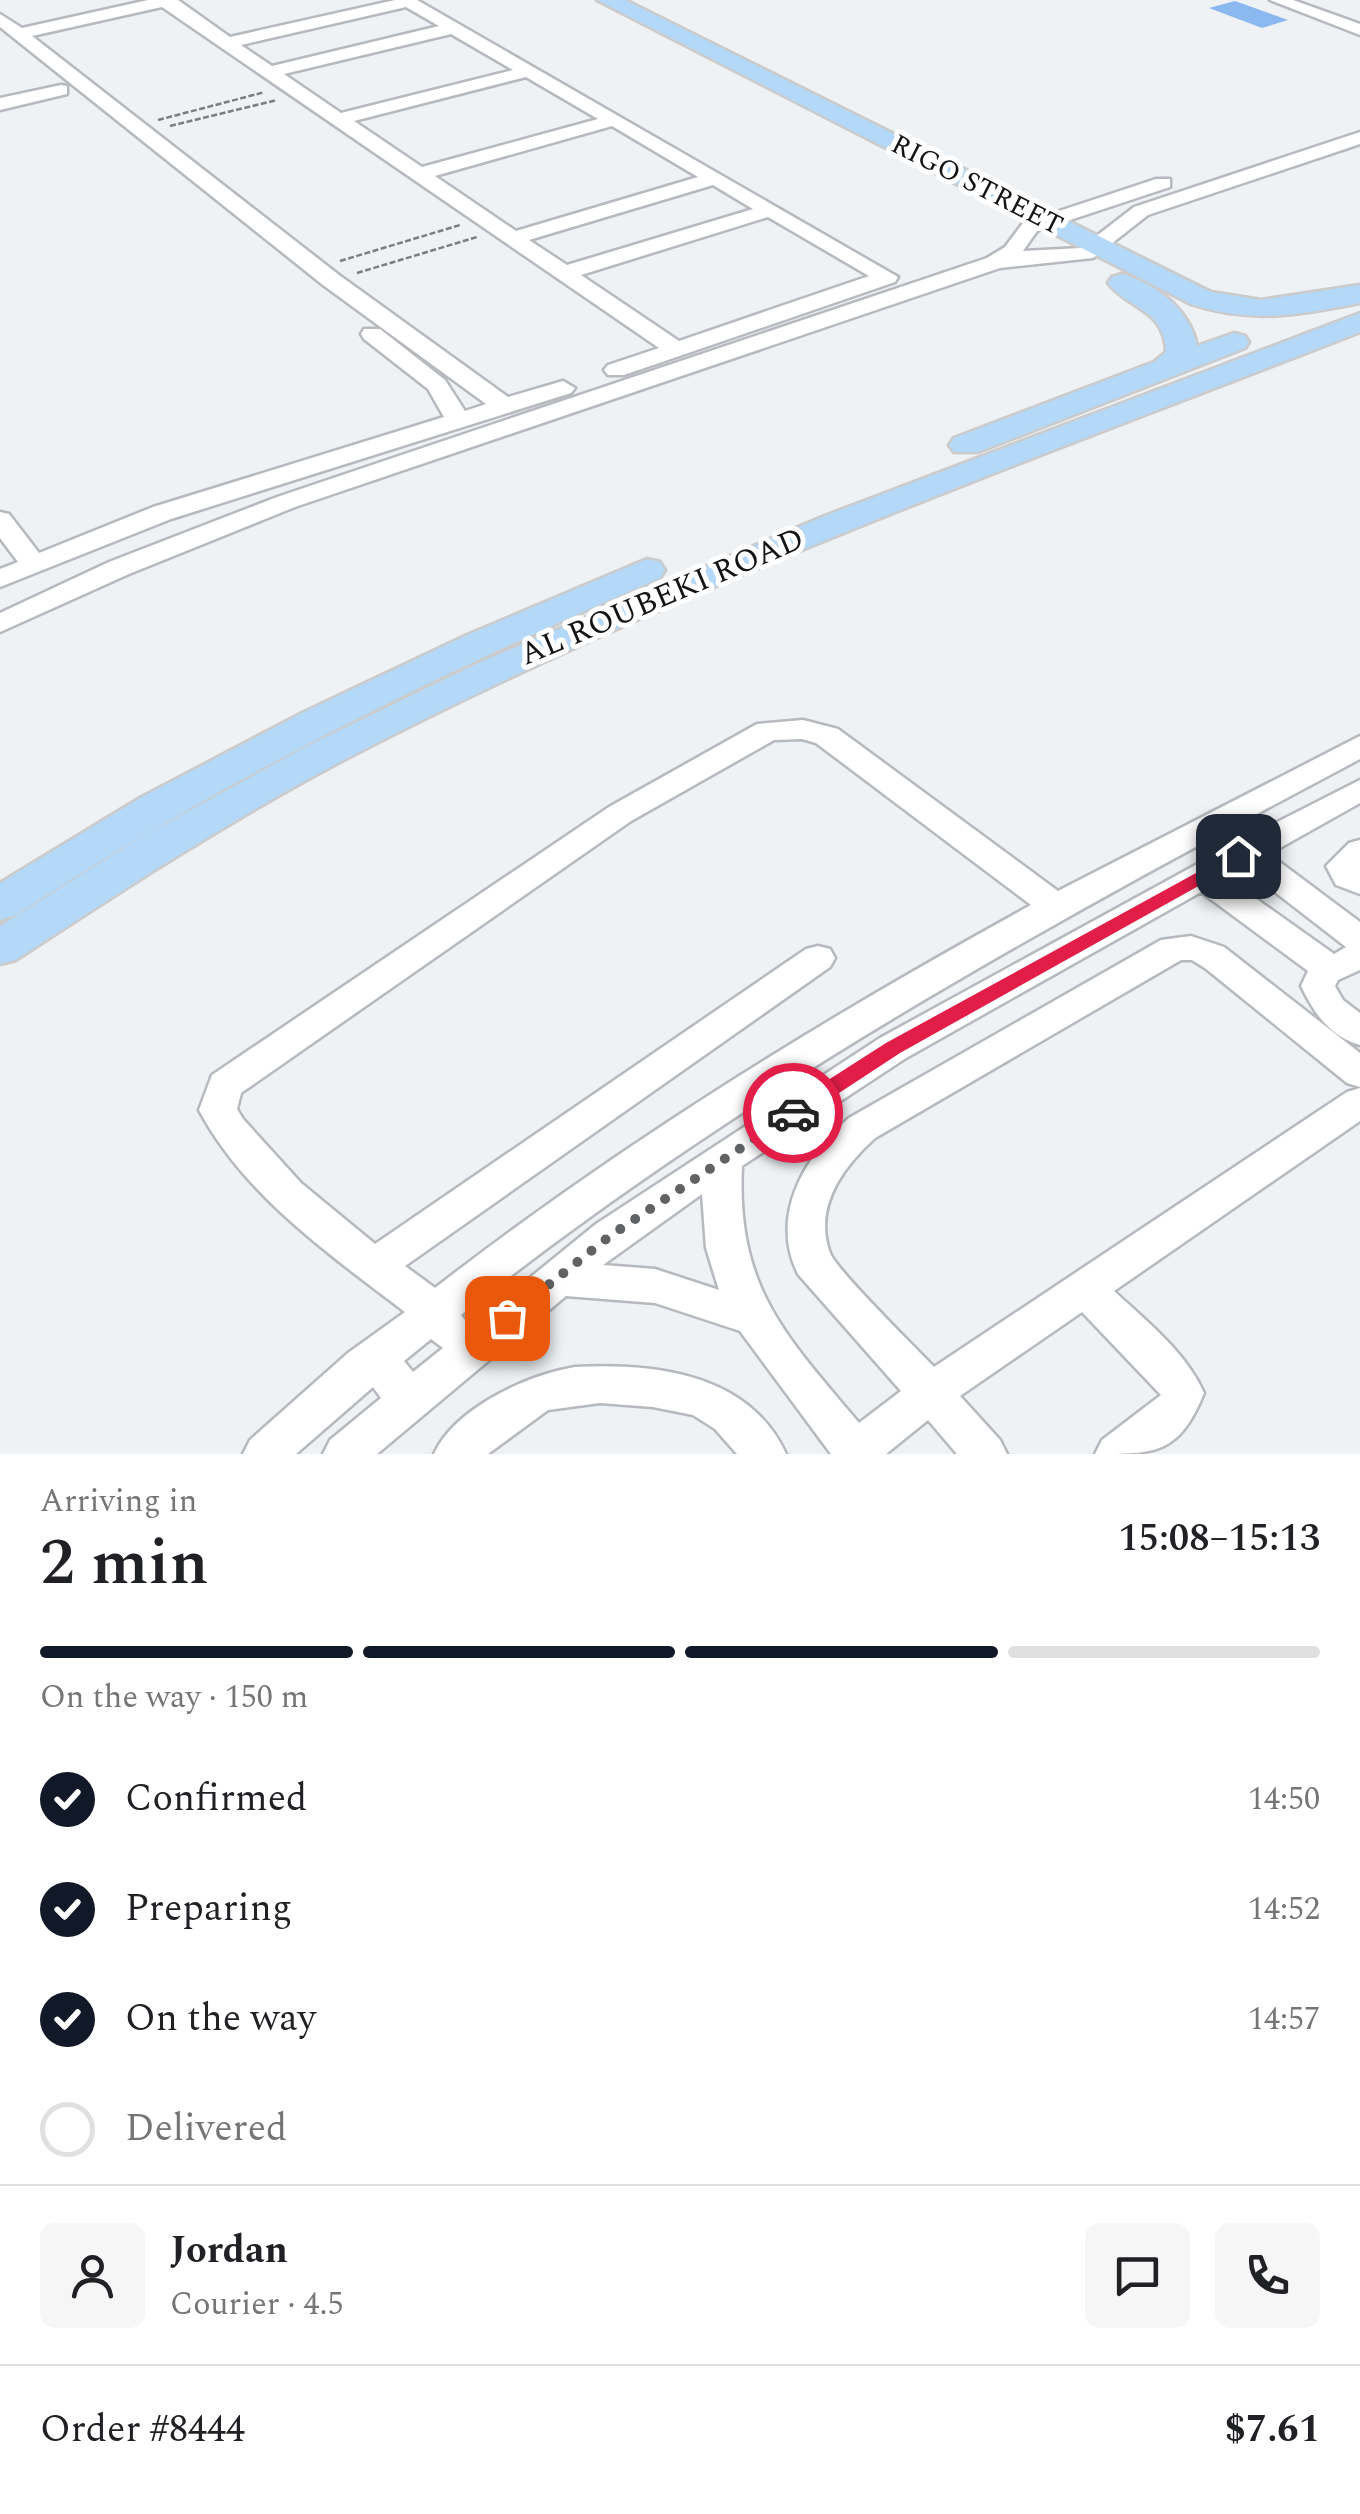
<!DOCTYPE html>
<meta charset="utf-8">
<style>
:root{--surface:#fff;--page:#f6f6f6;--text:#202124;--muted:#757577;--line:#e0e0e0;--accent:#111827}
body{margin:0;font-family:Spectral,serif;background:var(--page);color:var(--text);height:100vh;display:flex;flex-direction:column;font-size:38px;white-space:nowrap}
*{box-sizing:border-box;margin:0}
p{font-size:32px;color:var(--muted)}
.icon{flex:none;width:55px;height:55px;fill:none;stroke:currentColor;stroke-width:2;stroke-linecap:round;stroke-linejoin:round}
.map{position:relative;height:1454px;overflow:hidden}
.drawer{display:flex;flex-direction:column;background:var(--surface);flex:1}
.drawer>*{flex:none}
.pin{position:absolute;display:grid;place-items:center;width:85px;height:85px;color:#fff;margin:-42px;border-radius:20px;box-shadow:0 5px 15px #0006}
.courier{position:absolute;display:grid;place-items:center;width:100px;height:100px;margin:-50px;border:8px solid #e11d48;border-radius:50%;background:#fff;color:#222;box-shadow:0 2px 12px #0007}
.head em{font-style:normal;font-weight:600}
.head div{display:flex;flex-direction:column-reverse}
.head{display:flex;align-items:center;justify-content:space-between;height:170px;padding:0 40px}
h1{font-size:65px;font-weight:600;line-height:75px}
.bar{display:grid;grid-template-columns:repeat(4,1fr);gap:15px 10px;align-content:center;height:120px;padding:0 40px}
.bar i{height:12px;border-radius:8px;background:var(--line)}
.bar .current{background:var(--accent)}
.bar p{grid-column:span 4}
.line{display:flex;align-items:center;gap:25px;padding:0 40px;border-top:2px solid var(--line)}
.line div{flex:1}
.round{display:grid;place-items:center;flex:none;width:105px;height:105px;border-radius:15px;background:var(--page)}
ol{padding:0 40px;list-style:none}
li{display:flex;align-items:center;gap:30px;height:110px}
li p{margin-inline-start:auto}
li .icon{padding:10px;border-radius:50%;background:var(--accent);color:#fff;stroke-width:4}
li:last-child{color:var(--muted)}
li i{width:55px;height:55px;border:5px solid var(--line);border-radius:50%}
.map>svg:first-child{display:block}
.building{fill:#8bb8ee}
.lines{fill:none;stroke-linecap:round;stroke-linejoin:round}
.minor-casing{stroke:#b6b9bd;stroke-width:5}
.major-casing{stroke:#cbcbcc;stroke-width:5}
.path{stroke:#7c7f81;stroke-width:2.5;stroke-dasharray:6 2.5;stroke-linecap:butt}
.minor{fill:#fff;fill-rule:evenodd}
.major{fill:#b4d9f8;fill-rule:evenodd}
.route{fill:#e11d48}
.done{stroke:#606263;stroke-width:10;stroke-dasharray:0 18}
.labels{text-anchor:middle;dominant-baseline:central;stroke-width:10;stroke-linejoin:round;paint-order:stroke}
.far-street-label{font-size:28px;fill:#131415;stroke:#fff}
.street-label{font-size:32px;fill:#131415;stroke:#fff}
</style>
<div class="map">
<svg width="1360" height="1454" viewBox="0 0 1360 1454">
<rect width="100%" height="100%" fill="#eef2f5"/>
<polygon class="building" points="1235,1 1288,20 1262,28 1209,8"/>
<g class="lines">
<defs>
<g id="minor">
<path d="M148,0h30l52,37 165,-37h22l481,277 -3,5 -271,93h-16l-4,-5 4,-5 51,-17 -497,-341 -130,29 307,239 169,122 55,-16 12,7 -4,5 -400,126 -171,68v-18l18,-7 -18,-24v-26l9,2 30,39 114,-46 291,-90 -16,-28 -64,-50 -3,-5 3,-5h16l65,51 20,31 21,-7 -163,-119 -323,-258v-13l22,14zM406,7l33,19 -167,40 -31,-21zM451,34l62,36 -172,43 -57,-39zM526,77l72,42 -176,48 -68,-46zM612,126l86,51 -182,54 -81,-55zM713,185l40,24 -186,56 -38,-25zM768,217l101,59 -190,65 -98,-66z"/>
<polygon points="1270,0 1293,0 1360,24 1360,35"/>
<polygon points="61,85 67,86 67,94 0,110 0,98"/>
<polygon points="1360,132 1360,144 1148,215 1093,258 1000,268 295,507 129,574 0,632 0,613 109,562 277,497 987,258 1005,247 1023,223 1156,179 1170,179 1170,187 1037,231 1023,251 1081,248 1134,207"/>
<path d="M803,720l35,9 220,162 302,-155v23c-313,166 -621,334 -899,556l4,5h13l118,-96 284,-186 354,-194 126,-64v23l-91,51 91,68v48l-22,10 -3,6 8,14 17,13v32c-31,-9 -46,-32 -59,-59l7,-15 -107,-79 -295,166 -164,108c-6,122 44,170 117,257l42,-32 -103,-117c-29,-59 7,-118 51,-156l312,-178 30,-4 33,11 136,106v34l-13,-4 -142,-115 -13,-8h-11l-306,178c-32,29 -62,69 -45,115 7,18 85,94 104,114l413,-275 13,-4v33l-246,170c33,31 71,60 90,102 -25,61 -48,61 -109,61l7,-14 59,-45 -79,-83 -122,84 40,44 7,14h-50l-29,-34 -42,34h-55l-91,-123 -85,-28 -89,-7 -189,158h-54l7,-14 51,-42 -8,-11 -77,67h-53l7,-14 98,-87 57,-41c-76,-58 -160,-116 -206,-202l13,-35 397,-268 148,-83zM802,739l14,4 215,162c-208,114 -409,238 -596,383l-30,-22 425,-299 5,-9 -5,-9 -12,-3 -12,3 -431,295 -74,-61 -58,-64 -6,-10 4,-16 390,-272 143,-81zM1244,868l102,79 -12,7 -107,-76zM702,1194l4,54 13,42 -64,-21 -52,-4zM431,1339l12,9 -30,24 -9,-11z"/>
<polygon points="1360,840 1360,894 1336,885 1326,866 1349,843"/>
<path d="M575,1367c79,-4 174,6 211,87h-49l-22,-25 -22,-14 -40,-8 -53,-4 -52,7 -60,44h-54c21,-46 93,-79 141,-87z"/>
</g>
<g id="major">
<path d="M597,0h28l586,292 50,8 99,-15v18c-60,12 -110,21 -169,1z"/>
<path d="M1122,274c34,9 68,36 75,72l37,-13 11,3 4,6 -4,6 -267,104h-24l-5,-7 5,-7 200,-76 12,-10c-1,-43 -37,-42 -58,-69l4,-6z"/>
<path d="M1360,313v19c-345,134 -694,259 -1022,431 -111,59 -217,128 -322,197l-16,4v-38l143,-90 164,-90 169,-82 346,-147z"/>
<path d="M647,559l13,3 5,8 -5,8c-224,97 -440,203 -644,337l-16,5v-37l140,-85 162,-85 165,-78z"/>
</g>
</defs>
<use href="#minor" class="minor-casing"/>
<use href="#major" class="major-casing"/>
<g class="path">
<polyline points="158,120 265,92"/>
<polyline points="170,126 277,100"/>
<polyline points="340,261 460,225"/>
<polyline points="357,273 477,237"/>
</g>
<use href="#minor" class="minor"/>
<use href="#major" class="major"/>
</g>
<polygon class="route" points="1238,850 1245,852 1245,860 900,1053 801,1118 786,1118 786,1107 886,1043"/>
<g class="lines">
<polyline class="done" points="507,1318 610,1236 793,1113"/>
</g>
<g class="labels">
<g class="far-street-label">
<text transform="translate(977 185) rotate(27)">RIGO STREET</text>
</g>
<g class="street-label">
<text transform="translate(662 597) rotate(-23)">AL ROUBEKI ROAD</text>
</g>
</g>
</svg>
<div class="pin" style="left:507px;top:1318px;background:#ea580c"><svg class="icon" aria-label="bag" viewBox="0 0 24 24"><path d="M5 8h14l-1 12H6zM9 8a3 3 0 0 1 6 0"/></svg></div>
<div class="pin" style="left:1238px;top:856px;background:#1f2937"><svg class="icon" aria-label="home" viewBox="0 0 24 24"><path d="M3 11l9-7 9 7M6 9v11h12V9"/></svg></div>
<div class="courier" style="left:793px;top:1113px"><svg class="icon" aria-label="car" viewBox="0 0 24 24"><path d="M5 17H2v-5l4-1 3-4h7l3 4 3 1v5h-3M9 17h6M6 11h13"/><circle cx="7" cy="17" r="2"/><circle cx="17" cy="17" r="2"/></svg></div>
</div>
<section class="drawer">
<div class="head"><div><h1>2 min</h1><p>Arriving in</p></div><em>15:08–15:13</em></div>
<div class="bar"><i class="current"></i><i class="current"></i><i class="current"></i><i></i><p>On the way · 150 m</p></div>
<ol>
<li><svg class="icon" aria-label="check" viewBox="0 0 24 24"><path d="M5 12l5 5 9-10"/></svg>Confirmed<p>14:50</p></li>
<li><svg class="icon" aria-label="check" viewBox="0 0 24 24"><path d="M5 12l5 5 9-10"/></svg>Preparing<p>14:52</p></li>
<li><svg class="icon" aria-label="check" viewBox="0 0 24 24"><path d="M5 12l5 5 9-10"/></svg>On the way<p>14:57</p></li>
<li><i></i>Delivered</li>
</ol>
<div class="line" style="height:180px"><a class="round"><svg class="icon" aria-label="person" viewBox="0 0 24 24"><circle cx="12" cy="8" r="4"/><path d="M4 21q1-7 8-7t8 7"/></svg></a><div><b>Jordan</b><p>Courier · 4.5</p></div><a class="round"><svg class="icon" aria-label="chat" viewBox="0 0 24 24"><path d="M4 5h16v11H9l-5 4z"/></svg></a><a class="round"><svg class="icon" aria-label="phone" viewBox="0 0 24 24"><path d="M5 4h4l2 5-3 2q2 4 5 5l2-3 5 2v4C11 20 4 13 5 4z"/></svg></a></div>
<div class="line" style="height:130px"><div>Order #8444</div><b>$7.61</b></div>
</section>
